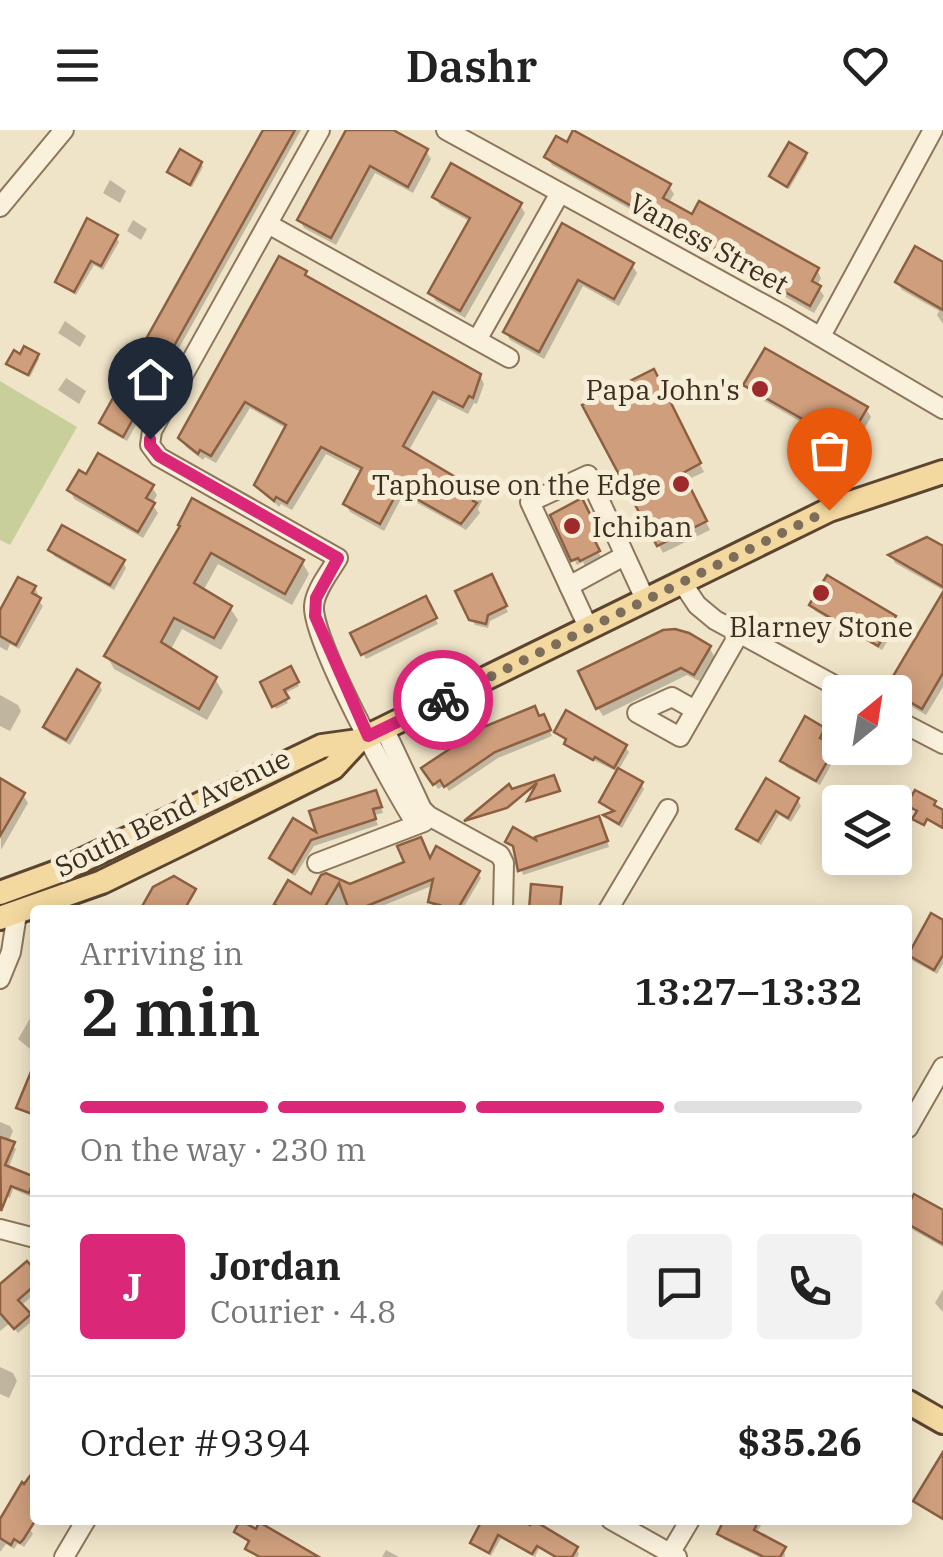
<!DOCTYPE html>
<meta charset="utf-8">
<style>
:root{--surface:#fff;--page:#f2f2f2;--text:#222;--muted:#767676;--line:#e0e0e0;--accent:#db2777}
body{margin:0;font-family:"IBM Plex Serif",serif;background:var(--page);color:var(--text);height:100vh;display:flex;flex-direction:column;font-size:38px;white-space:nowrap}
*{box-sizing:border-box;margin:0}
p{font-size:32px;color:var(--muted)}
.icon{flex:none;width:55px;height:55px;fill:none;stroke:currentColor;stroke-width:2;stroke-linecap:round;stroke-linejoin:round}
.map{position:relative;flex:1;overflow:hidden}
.drawer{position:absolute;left:30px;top:775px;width:882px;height:620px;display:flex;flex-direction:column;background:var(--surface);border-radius:10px;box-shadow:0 5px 25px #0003}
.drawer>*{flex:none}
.needle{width:65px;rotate:30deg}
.controls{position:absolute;left:822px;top:545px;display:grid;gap:20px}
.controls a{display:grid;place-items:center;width:90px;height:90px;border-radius:10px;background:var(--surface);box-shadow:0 5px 25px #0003;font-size:50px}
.pin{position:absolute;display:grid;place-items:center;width:85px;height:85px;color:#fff;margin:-102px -42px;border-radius:50% 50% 50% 0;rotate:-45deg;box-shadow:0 0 10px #0007}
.pin .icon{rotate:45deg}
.courier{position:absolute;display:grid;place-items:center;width:100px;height:100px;margin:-50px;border:8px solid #db2777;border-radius:50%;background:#fff;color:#222;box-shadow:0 2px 12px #0007}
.head em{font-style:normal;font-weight:600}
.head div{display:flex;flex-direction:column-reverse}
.head{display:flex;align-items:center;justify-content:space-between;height:170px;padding:0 50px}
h1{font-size:65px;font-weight:600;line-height:75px}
.bar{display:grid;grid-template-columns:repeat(4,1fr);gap:15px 10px;align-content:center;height:120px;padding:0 50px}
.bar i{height:12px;border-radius:8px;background:var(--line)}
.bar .active{background:var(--accent)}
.bar p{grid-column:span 4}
.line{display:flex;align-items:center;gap:25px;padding:0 50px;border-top:2px solid var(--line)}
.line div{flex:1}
.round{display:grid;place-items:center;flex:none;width:105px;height:105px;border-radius:10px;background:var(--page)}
header{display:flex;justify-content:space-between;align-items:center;height:130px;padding:0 50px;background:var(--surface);font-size:45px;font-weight:600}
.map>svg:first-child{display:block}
.green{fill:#c9cf9b}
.shadow{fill:#0003}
.building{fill:#cf9f7d;stroke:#8d5f41;stroke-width:2.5}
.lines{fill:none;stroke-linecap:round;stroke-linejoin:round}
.minor-casing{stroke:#8d765c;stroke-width:22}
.major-casing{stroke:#5b4430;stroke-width:28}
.minor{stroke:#faf1dc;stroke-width:18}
.major{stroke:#f3d9a0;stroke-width:22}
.done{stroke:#7c6e5b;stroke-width:10;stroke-dasharray:0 18}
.route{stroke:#db2777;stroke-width:12}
.poi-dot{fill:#9e2a2b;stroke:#f7eed8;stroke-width:4}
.labels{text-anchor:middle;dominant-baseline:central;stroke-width:10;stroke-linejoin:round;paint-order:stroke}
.street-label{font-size:28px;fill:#3d2e20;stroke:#f7eed8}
.poi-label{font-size:28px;fill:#3d2e20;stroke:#f7eed8;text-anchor:end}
</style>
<header><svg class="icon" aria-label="menu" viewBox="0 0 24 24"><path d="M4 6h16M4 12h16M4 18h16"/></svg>Dashr<svg class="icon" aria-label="heart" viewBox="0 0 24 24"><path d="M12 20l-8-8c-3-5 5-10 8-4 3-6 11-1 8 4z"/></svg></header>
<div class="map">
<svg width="943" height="1427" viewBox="0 0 943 1427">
<rect width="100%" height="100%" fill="#f0e4c8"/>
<polygon class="green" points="0,251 77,297 10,415 0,410"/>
<g class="shadow">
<polygon points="265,0 301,0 127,311 105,299 102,293"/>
<polygon points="348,0 387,0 426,21 431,29 413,63 375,43 336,115 304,98 300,90"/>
<polygon points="805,24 807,28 789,59 773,50 772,46"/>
<polygon points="547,27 669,56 674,64 668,74 817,140 821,148 817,156 824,166 814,183 552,35"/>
<polygon points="201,34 203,37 192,57 170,42"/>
<polygon points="110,50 126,61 120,73 103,63"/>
<polygon points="435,67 520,75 525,83 465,188 436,171 431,163 471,92 440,75"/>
<polygon points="133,90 147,99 141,110 127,101"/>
<polygon points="563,97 632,135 637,143 619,176 583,156 544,229 510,210 506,202"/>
<polygon points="116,107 119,112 103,140 94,135 76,165 61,156 58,152"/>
<polygon points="943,135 943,194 937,185 939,181 902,160 897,152"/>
<polygon points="305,143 309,150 480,246 484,254 477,274 474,273 468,284 438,269 408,322 477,363 482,371 478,379 480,383 466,400 403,365 384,401 350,382 346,374 363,343 326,324 292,380 281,374 279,377 257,355 287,299 250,278 216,333 205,327 203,330 186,317 181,308"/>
<polygon points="65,191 86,206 80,217 58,203"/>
<polygon points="37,226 39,229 30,247 9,234"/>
<polygon points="653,242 704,342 685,351 710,400 663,423 585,276"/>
<polygon points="66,248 86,261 79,274 58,260"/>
<polygon points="746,255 866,279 871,287 851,321 751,263"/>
<polygon points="152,357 157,365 152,374 158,383 143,408 74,369 70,360"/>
<polygon points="581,371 601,410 594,414 601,427 585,436 583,432 577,435 553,386"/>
<polygon points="182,397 302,432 309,444 292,475 218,434 203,461 230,478 238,490 221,520 182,499 170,521 215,549 223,562 207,590 114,539 107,526"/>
<polygon points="943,419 943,460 895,433 892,426"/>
<polygon points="51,420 123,432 126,438 114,460 54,426"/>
<polygon points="491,447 508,482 490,491 488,498 475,495 458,462"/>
<polygon points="35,458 38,464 36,468 43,476 19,519 10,514 7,521 0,517 0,486"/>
<polygon points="943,466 943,557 926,585 895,567 895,562 889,558"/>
<polygon points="425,469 438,494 366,529 353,504"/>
<polygon points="812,475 894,488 898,494 882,520 815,481"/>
<polygon points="709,517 714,526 699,551 687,545 603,586 598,578"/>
<polygon points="290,539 299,556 284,564 288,573 276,579 263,553"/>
<polygon points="99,554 102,560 70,615 49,603 46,597"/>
<polygon points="0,565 18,575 21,581 10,601 0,596"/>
<polygon points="539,589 546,593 552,606 498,628 449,661 445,655 438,659 425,639"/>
<polygon points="823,600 826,605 823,612 837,624 820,655 786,637 783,631"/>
<polygon points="556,602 625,617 629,622 618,641 641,654 644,659 622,698 609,690 606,686 615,683 602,672 618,642 570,619 568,612"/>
<polygon points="0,651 23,665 28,673 1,720"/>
<polygon points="849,663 859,669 861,672 844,672"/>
<polygon points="378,668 383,683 374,685 378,695 314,716 295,746 275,734 272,728 294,692 320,708 312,683"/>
<polygon points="798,670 801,676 791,692 779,685 761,715 743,704 739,699"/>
<polygon points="601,694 609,717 523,745 516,720 508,712 540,715"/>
<polygon points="430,732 478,743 481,748 462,780 433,777 430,772 434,755 372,780 280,780 276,774 312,767 323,747 349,757"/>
<polygon points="943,793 943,834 937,844 913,831 910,825"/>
<polygon points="35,880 35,923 18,909"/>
<polygon points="0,992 10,996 13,1001 8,1012 16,1019 8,1039 34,1049 31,1067 13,1059 10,1068 0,1064"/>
<polygon points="915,1067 943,1081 943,1117 908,1097 908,1081"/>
<polygon points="35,1144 35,1163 21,1176 32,1191 18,1203 10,1193 0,1201 0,1158"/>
<polygon points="943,1159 943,1182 935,1173"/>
<polygon points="0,1237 13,1243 17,1251 9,1268 0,1264"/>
<polygon points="35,1341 35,1389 29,1398 33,1404 24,1417 18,1413 14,1419 6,1414 0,1422 0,1392"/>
<polygon points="477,1390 517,1390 576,1419 579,1424 577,1427 554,1427 539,1418 535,1427 501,1408 491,1426 473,1413 483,1393"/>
<polygon points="727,1390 764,1390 756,1404 784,1419 785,1427 759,1427 723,1409 720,1403"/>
<polygon points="386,1420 399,1427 382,1427"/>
</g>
<g class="building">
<polygon points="263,0 295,0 123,307 99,293"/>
<polygon points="346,0 393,0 428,19 408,57 370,36 331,108 297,90"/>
<polygon points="573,0 671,54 663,68 692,84 699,71 819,138 812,151 821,156 810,176 544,27 556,6 567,12"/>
<polygon points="789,12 807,23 787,57 769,46"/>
<polygon points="180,19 202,32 190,55 167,42"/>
<polygon points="451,33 522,73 460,181 428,163 470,88 432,67"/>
<polygon points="87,88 118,105 101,136 91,131 74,162 55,152"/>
<polygon points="562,93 634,133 614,169 578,150 539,222 503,202"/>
<polygon points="915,116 943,132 943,180 895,152"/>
<polygon points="279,126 307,141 305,145 481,244 473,268 469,266 463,277 433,262 403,316 479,361 473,371 477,373 461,394 399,359 380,394 343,374 362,338 321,317 287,373 276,367 274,371 254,355 286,295 245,272 211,326 200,320 198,324 178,308"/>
<polygon points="24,216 39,224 28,245 6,234 14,220 20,224"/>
<polygon points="765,218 868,277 846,314 743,255"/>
<polygon points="654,239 701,333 683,343 707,391 657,416 582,275"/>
<polygon points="98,323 154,355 146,368 155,373 138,402 67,360 79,340 86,344"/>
<polygon points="192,368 304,430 285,464 211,423 194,453 232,476 214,508 174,488 161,512 217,547 199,579 104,526 180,396 178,395"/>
<polygon points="582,368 600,404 593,407 600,421 580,431 578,428 571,431 550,385"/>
<polygon points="62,395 125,430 110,455 48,420"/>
<polygon points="927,407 943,416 943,457 888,425"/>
<polygon points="492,444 507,476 488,485 486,494 469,490 455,461"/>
<polygon points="827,445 896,486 878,516 809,475"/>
<polygon points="18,447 36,456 32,463 41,468 16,515 0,506 0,480"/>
<polygon points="943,462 943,543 922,579 886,558"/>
<polygon points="426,466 437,488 361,525 350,503"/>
<polygon points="675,499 689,503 711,516 694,545 681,538 596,579 578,541 663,500"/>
<polygon points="291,536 299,552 284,560 289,568 272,577 260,552"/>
<polygon points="77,539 100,553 66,610 43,597"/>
<polygon points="535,576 539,586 544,584 551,600 495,622 444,657 440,650 433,655 421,638 481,598"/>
<polygon points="566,580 627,615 614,638 595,627 593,630 564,614 566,609 554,602"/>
<polygon points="805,586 825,598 820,608 836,616 816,651 780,631"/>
<polygon points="618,638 643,652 619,694 603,685 614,681 599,672"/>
<polygon points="554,645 560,661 527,671 537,653 507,678 464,691 509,654 512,659"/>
<polygon points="0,648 25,663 0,706"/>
<polygon points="766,648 799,668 788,688 776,681 758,711 736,699"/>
<polygon points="376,660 382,677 373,679 376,689 311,710 292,742 269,728 293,688 316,702 309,681"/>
<polygon points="915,660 936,671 934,675 943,680 943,698 927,689 924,695 912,689 917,681 906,675"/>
<polygon points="599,686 608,711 518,741 513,716 505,712 513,697 536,710 535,707"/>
<polygon points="421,707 430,728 436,716 480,741 457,780 438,780 440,775 428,772 433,749 357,780 349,780 339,753 323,780 283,780 274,774 288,750 311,764 321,745 326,743 350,754 404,732 397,716"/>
<polygon points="174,746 196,759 184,780 140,780 153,757"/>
<polygon points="531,754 562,757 560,780 529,780"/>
<polygon points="931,783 943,790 943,825 934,840 908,825"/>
<polygon points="35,932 35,985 16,978"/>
<polygon points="0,1007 15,1012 5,1035 35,1047 29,1063 11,1056 1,1081"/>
<polygon points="914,1064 943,1080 943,1114 908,1094 908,1075"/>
<polygon points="27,1131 35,1140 35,1155 18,1170 31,1184 14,1199 0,1183 0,1154"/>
<polygon points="943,1322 943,1389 913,1371"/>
<polygon points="35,1339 35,1391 23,1410 20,1413 14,1409 11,1415 0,1408 0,1389 22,1352 24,1354"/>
<polygon points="240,1390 256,1399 259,1392 319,1427 260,1427 245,1419 249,1411 234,1402"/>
<polygon points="482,1390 522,1390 530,1395 533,1390 578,1417 572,1427 556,1427 537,1416 532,1424 498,1405 489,1423 470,1413"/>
<polygon points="724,1390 759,1390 754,1400 786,1417 780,1427 764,1427 717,1404"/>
</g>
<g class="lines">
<defs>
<g id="minor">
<path d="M320,0l-168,301 -2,14 9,12 179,101c-8,14 -23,32 -24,48 -2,35 80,184 102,218"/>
<polyline points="446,0 785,186 943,279"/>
<polyline points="0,77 64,0"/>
<polyline points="268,94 509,228"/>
<polyline points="821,206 933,0"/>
<polyline points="477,210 560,63"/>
<polyline points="681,451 697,475 715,490 847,562"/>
<polyline points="569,456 624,426"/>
<polyline points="589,499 530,372 588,345 645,469"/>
<polyline points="695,580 672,567 637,583 680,607 739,504"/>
<polyline points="895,589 943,614"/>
<polyline points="384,598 422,679 429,686 500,725 504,733 503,780"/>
<polyline points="317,733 424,692"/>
<polyline points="608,780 668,679"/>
<polyline points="0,849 11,822 17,784"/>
<polyline points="908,998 943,937"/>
<polyline points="0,1099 35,1108"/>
<polyline points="611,1390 677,1427"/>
<polyline points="64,1427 86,1390"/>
<polyline points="668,1427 690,1390"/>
</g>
<g id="major">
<polyline points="0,763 60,741 322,616 358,611 829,380 943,342"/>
<polyline points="0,788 102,752 178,715 333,638 358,611"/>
<polyline points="908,1272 943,1292"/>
</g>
</defs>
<use href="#minor" class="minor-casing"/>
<use href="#major" class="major-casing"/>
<use href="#minor" class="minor"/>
<use href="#major" class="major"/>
</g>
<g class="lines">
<polyline class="done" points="443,570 829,380"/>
<polyline class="route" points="150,309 150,315 159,326 338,428 316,468 315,486 368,606 443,570"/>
</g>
<g class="poi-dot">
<circle cx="760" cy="259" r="10"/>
<circle cx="681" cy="354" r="10"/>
<circle cx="572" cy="396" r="10"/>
<circle cx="821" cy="463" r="10"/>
</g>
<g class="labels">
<g class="street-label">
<text transform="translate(709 113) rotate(29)">Vaness Street</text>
<text transform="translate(172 682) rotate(-26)">South Bend Avenue</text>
</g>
<g class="poi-label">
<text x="740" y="259">Papa John's</text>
<text x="661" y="354">Taphouse on the Edge</text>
<text x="592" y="396" text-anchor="start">Ichiban</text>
<text x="821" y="496" text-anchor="middle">Blarney Stone</text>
</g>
</g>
</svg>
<div class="controls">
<a><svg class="needle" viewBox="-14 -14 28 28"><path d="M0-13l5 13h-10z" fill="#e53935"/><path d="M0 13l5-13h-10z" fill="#767676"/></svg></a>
<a><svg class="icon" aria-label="layers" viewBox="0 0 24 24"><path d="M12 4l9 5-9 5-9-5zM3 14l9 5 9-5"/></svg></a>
</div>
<div class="pin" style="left:829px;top:380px;background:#ea580c"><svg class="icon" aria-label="bag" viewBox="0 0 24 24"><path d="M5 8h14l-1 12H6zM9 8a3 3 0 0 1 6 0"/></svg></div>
<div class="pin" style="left:150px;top:309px;background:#1f2937"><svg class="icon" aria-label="home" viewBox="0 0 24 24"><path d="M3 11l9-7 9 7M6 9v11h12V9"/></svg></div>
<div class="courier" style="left:443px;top:570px"><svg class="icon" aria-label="bike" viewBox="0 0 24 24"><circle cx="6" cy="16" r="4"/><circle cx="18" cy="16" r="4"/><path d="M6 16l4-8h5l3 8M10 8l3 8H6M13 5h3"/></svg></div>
<section class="drawer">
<div class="head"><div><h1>2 min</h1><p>Arriving in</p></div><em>13:27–13:32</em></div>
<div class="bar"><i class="active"></i><i class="active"></i><i class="active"></i><i></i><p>On the way · 230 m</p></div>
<div class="line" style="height:180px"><b class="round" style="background:var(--accent);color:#fff">J</b><div><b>Jordan</b><p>Courier · 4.8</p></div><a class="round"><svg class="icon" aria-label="chat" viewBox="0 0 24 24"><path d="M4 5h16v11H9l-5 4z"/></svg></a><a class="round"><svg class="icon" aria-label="phone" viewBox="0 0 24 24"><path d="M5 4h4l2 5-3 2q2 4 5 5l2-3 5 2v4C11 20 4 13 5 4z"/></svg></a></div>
<div class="line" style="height:130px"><div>Order #9394</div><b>$35.26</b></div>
</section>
</div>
